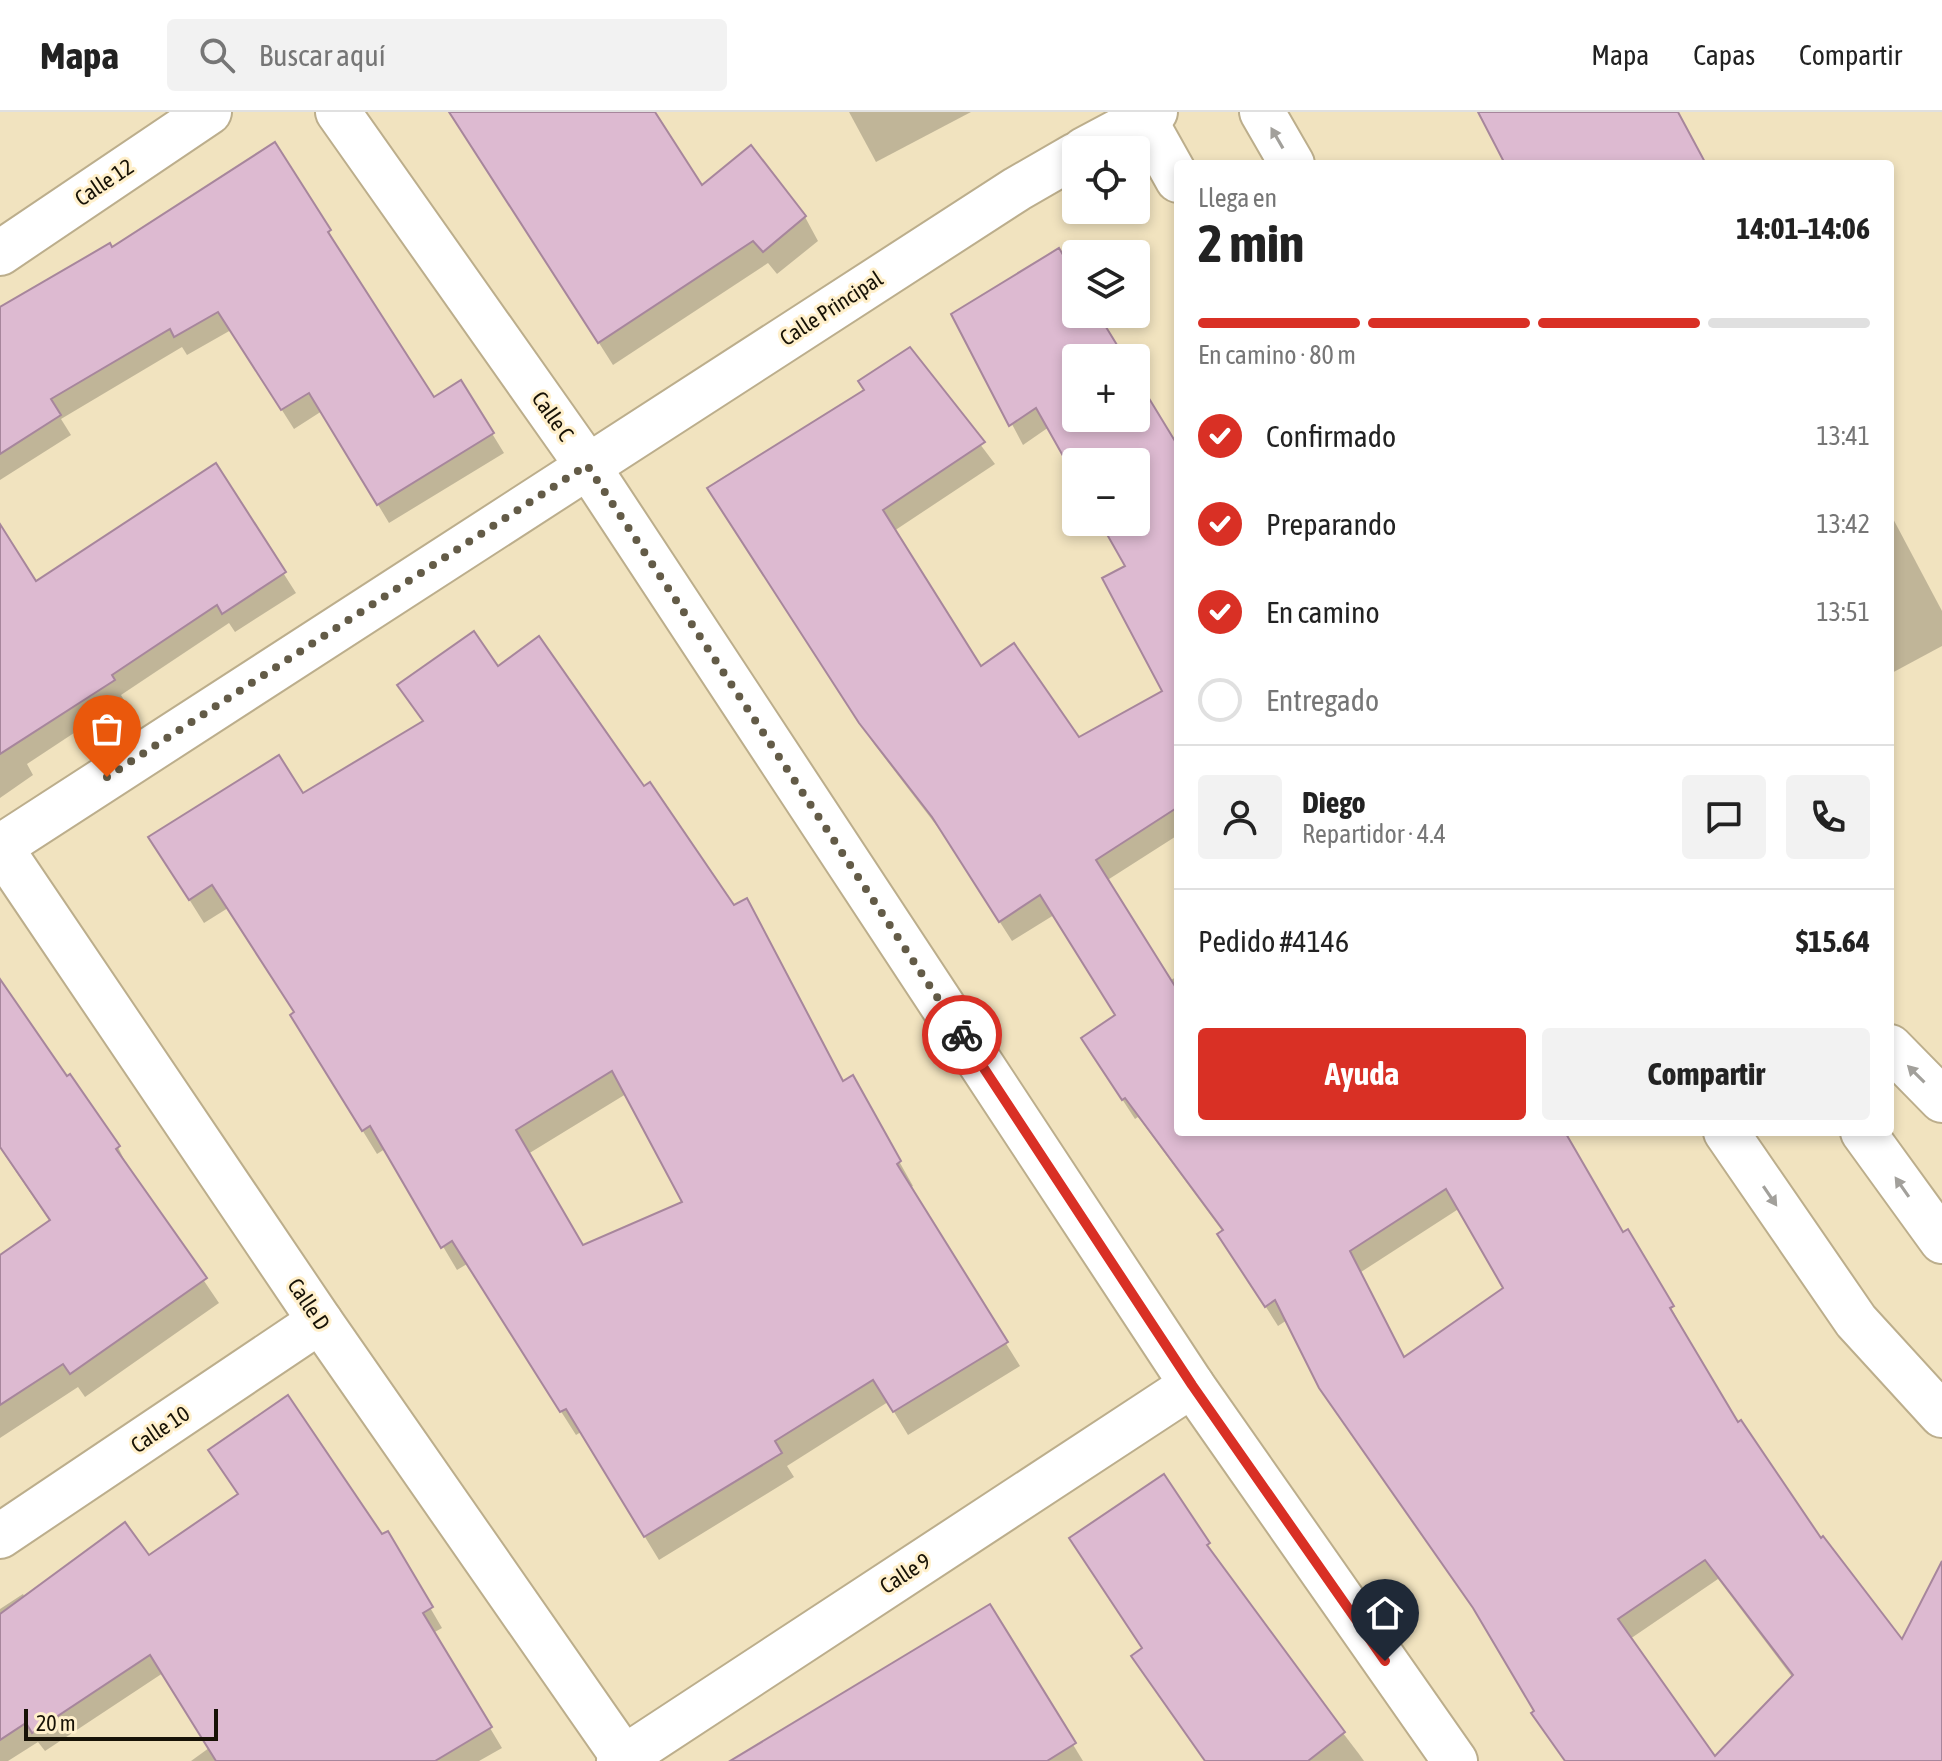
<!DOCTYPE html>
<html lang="es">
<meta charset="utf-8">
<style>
:root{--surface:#fff;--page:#f2f2f2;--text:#222;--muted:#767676;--line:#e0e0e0;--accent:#d93025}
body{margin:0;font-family:"Asap Condensed",sans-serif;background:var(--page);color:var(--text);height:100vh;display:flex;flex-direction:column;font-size:30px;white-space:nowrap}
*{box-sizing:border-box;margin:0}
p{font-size:26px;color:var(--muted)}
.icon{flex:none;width:44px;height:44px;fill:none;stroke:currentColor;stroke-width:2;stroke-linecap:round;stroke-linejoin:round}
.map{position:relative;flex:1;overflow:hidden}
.side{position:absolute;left:1174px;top:48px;width:720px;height:976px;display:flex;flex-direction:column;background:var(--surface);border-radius:8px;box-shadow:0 4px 12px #0003}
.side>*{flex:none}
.controls{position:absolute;left:1062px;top:24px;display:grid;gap:16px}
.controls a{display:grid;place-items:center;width:88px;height:88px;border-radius:8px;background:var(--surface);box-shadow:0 4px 12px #0003;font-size:40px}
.scale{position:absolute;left:24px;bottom:20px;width:194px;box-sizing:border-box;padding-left:8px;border:4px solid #171206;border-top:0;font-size:22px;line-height:28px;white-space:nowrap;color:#171206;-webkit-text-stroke:6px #fff0cc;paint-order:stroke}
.pin{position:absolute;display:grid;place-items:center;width:68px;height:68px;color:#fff;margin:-82px -34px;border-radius:50% 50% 50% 0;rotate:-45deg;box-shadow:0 0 8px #0007}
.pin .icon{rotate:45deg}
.courier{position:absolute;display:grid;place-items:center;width:80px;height:80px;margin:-40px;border:6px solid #d93025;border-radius:50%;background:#fff;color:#222;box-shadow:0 2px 10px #0007}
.headline em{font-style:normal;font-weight:700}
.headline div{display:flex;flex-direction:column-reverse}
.headline{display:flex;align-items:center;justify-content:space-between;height:136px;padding:0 24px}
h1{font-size:52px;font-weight:700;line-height:60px}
.bar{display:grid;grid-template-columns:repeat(4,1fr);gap:12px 8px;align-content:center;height:96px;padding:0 24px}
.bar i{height:10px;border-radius:6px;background:var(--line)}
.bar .selected{background:var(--accent)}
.bar p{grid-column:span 4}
.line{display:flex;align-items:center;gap:20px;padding:0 24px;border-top:2px solid var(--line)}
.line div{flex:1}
.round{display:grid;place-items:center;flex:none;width:84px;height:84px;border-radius:8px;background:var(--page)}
ol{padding:0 24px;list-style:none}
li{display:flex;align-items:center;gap:24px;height:88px}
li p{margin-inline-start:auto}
li .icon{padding:8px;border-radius:50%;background:var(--accent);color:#fff;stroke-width:4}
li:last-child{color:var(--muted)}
li i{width:44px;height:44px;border:4px solid var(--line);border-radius:50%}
.button{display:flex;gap:16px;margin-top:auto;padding:16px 24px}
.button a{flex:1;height:92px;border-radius:8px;background:var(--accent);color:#fff;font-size:32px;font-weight:700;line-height:92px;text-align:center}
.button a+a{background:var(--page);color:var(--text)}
header{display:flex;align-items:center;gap:48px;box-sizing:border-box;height:112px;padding:0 40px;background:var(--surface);border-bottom:2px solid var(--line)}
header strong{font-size:38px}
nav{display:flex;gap:44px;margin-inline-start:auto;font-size:28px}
.search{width:560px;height:72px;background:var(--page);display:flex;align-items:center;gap:20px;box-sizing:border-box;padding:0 28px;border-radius:8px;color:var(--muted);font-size:30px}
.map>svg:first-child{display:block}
.shadow{fill:#0003;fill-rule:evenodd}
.building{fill:#ddbad1;stroke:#a7869c;stroke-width:2;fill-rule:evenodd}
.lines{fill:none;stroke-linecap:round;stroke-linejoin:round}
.minor-casing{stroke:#bcae8c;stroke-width:48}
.minor{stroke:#fff;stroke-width:44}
.oneway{fill:#a2a09b}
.done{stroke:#635b47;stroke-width:8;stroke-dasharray:0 14.4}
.route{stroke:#d93025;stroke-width:10}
.labels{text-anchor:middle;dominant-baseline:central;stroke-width:6;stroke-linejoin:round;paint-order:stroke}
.street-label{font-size:22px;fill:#171206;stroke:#fff0cc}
</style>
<header>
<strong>Mapa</strong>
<div class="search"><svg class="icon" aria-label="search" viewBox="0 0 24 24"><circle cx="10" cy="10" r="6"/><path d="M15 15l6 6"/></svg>Buscar aquí</div>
<nav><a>Mapa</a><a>Capas</a><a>Compartir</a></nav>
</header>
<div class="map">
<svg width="1942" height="1649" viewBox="0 0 1942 1649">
<rect width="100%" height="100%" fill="#f1e3bf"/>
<g class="shadow">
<polygon points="452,0 652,0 702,76 750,36 805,105 818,129 777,162 768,151 613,253"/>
<polygon points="849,0 971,0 876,50"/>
<polygon points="329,119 338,140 433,288 461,271 504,341 389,411 322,299 294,317 231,218 187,243 182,235 61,307 71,323 0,368 0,197 112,138"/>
<path d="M1076,168v34h21l27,44h-48v60h60v-40l42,71v386l-72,46 63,100 9,-5v156h384l60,103 6,-4 109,194 83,116 82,102 40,-35v141l-25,12h-352l-77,-132 -153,-218 -48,-91 -9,6 -46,-72 -9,-22 -85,-115 -3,2 -39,-60 21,-43 -63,-101 -42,26 -66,-103 -72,-94 -152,-235 144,-118 43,-41 86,114 -101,67 87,138 97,71 87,-48 -37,-125 -26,-45h34v-60h-60v13l-27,-48 -26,18 -69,-130zM1460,1096l46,80 -101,72 -44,-88zM1718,1467l75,99 -79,81 -84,-120z"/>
<polygon points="215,354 296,481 235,520 229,511 121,583 124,588 27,652 33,663 0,686 0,416 35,471"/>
<polygon points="1890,401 1942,499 1942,534 1890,562"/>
<path d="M498,557l345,414 9,-5 61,108 -4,2 111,178 -112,69 -20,-33 -101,64 7,11 -135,83 -78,-128 -5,3 -109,-171 -10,6 -72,-121 -8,5 -71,-115 -10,-26 -68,-105 -24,15 -39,-62 137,-65 122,-73 -24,-38zM626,982l58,109 -101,44 -55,-93z"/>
<polygon points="0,870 118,1035 130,1060 219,1191 85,1285 78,1275 0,1326 0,1145 50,1110 0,1036"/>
<polygon points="387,1422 442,1516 433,1521 502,1636 479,1649 191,1649 209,1636 163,1561 45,1639 38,1630 8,1649 0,1649 0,1497 23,1482 25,1486 149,1446"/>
<polygon points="989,1495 1083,1649 733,1649"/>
<polygon points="1284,1544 1359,1642 1364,1649 1206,1649"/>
</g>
<g class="building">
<polygon points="449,0 655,0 702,73 751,33 806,104 763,140 753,129 598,231"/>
<polygon points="1478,0 1678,0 1706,52 1505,52"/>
<polygon points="275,30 331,118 328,120 434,285 461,268 494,321 377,393 309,281 281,298 218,200 174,225 170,217 51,287 61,303 0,342 0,195 110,131 112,135"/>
<path d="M1059,136l17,29v37h22l27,44h-49v60h60v-41l42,69v361l-82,53 82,131v141h387l58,100 5,-3 46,77 -4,2 68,114 3,-2 80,118 2,-2 79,103 40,-78v200h-377l-34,-48 3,-2 -61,-103 -154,-220 -44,-88 -10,7 -48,-73 6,-4 -98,-132 -3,2 -41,-62 34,-23 -75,-120 -41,27 -67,-105 -73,-94 -152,-235 157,-98 -6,-9 52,-34 75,95 -102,68 98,156 33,-23 65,94 83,-46 -60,-113 23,-12 -25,-44h36v-60h-60v17l-40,-71 -27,18 -58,-112zM1446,1077l57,99 -99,69 -54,-106zM1705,1448l88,115 -78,81 -97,-137z"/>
<polygon points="216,351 286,460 222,502 217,493 112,563 115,568 0,642 0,412 36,469"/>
<path d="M474,519l24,35 41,-30 105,150 6,-4 84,123 13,-7 96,183 10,-6 48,86 -4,3 111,178 -115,70 -20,-32 -98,61 7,12 -138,84 -78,-128 -6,3 -108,-171 -11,7 -71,-122 -8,5 -72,-116 4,-3 -82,-127 -23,15 -41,-63 131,-82 24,38 120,-72 -26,-36zM612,959l70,131 -99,43 -67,-115z"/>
<polygon points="0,867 67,964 70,962 120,1034 116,1037 207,1166 70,1262 63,1252 0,1293 0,1143 50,1108 0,1035"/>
<polygon points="288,1283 382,1422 388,1419 433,1495 423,1501 492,1615 435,1649 216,1649 150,1543 32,1621 26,1611 0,1628 0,1502 125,1410 149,1443 238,1382 208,1338"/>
<polygon points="1164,1362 1210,1431 1207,1433 1345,1620 1308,1649 1205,1649 1131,1544 1142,1536 1069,1426"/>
<polygon points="990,1492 1076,1631 1047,1649 730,1649"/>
</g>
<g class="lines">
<defs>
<g id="minor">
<polyline points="338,0 587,353 1192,1273 1455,1649"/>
<polyline points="1140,0 1178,68"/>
<polyline points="1262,0 1292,52"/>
<polyline points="1084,38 1155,0"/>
<polyline points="0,141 209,0"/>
<polyline points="0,735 1017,77 1076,43"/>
<polyline points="0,735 320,1209 624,1646"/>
<polyline points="1890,935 1942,988"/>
<polyline points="1726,1020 1856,1209 1942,1303"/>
<polyline points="1863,1020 1942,1129"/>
<polyline points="0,1424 320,1209"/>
<polyline points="619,1649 1192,1273"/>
</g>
</defs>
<use href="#minor" class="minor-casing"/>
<use href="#minor" class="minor"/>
</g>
<defs><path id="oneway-solid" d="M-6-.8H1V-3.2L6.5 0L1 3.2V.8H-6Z" transform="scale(2)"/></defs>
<g class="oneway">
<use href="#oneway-solid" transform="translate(1277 26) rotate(-120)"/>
<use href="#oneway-solid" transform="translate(1916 962) rotate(-135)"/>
<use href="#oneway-solid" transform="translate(1902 1075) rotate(-125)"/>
<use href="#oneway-solid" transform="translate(1770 1084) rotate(56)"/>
</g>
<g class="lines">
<polyline class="done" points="107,665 587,353 962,923"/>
<polyline class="route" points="962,923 1192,1273 1385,1549"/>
</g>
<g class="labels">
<g class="street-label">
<text transform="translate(104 70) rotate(-34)">Calle 12</text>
<text transform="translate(831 196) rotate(-33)">Calle Principal</text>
<text transform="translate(553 304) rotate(55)">Calle C</text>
<text transform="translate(309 1192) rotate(56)">Calle D</text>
<text transform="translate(160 1317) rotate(-34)">Calle 10</text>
<text transform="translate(905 1461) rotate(-33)">Calle 9</text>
</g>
</g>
</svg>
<div class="controls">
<a><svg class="icon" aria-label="locate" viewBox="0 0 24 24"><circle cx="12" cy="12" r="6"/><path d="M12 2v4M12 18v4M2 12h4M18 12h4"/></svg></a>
<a><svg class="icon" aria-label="layers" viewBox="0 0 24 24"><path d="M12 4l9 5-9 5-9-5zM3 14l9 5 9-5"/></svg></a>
<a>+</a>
<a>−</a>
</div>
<div class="scale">20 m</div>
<div class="pin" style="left:107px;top:665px;background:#ea580c"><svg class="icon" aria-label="bag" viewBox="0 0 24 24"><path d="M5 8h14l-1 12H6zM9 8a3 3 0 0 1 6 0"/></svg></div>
<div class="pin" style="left:1385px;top:1549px;background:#1f2937"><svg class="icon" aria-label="home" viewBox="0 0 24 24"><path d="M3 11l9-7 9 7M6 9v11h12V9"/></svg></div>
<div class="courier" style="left:962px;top:923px"><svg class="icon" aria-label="bike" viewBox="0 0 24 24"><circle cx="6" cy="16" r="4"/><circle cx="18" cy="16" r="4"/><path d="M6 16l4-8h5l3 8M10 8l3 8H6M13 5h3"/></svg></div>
<section class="side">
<div class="headline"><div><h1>2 min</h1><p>Llega en</p></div><em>14:01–14:06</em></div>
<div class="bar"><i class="selected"></i><i class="selected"></i><i class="selected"></i><i></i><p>En camino · 80 m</p></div>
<ol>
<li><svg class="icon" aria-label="check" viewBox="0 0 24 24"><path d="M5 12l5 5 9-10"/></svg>Confirmado<p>13:41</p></li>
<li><svg class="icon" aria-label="check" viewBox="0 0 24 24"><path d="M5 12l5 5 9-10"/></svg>Preparando<p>13:42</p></li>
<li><svg class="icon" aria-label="check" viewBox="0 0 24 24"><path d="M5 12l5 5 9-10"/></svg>En camino<p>13:51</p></li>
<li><i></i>Entregado</li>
</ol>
<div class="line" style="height:144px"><a class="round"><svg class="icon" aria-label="person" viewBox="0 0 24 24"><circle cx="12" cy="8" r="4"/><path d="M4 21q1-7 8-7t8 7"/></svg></a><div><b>Diego</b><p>Repartidor · 4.4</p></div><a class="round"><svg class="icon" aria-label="chat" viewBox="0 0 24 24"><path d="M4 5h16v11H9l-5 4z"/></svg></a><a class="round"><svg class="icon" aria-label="phone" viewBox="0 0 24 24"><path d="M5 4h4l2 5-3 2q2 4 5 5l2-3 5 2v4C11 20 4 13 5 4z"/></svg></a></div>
<div class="line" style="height:104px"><div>Pedido #4146</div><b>$15.64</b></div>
<div class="button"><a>Ayuda</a><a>Compartir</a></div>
</section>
</div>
